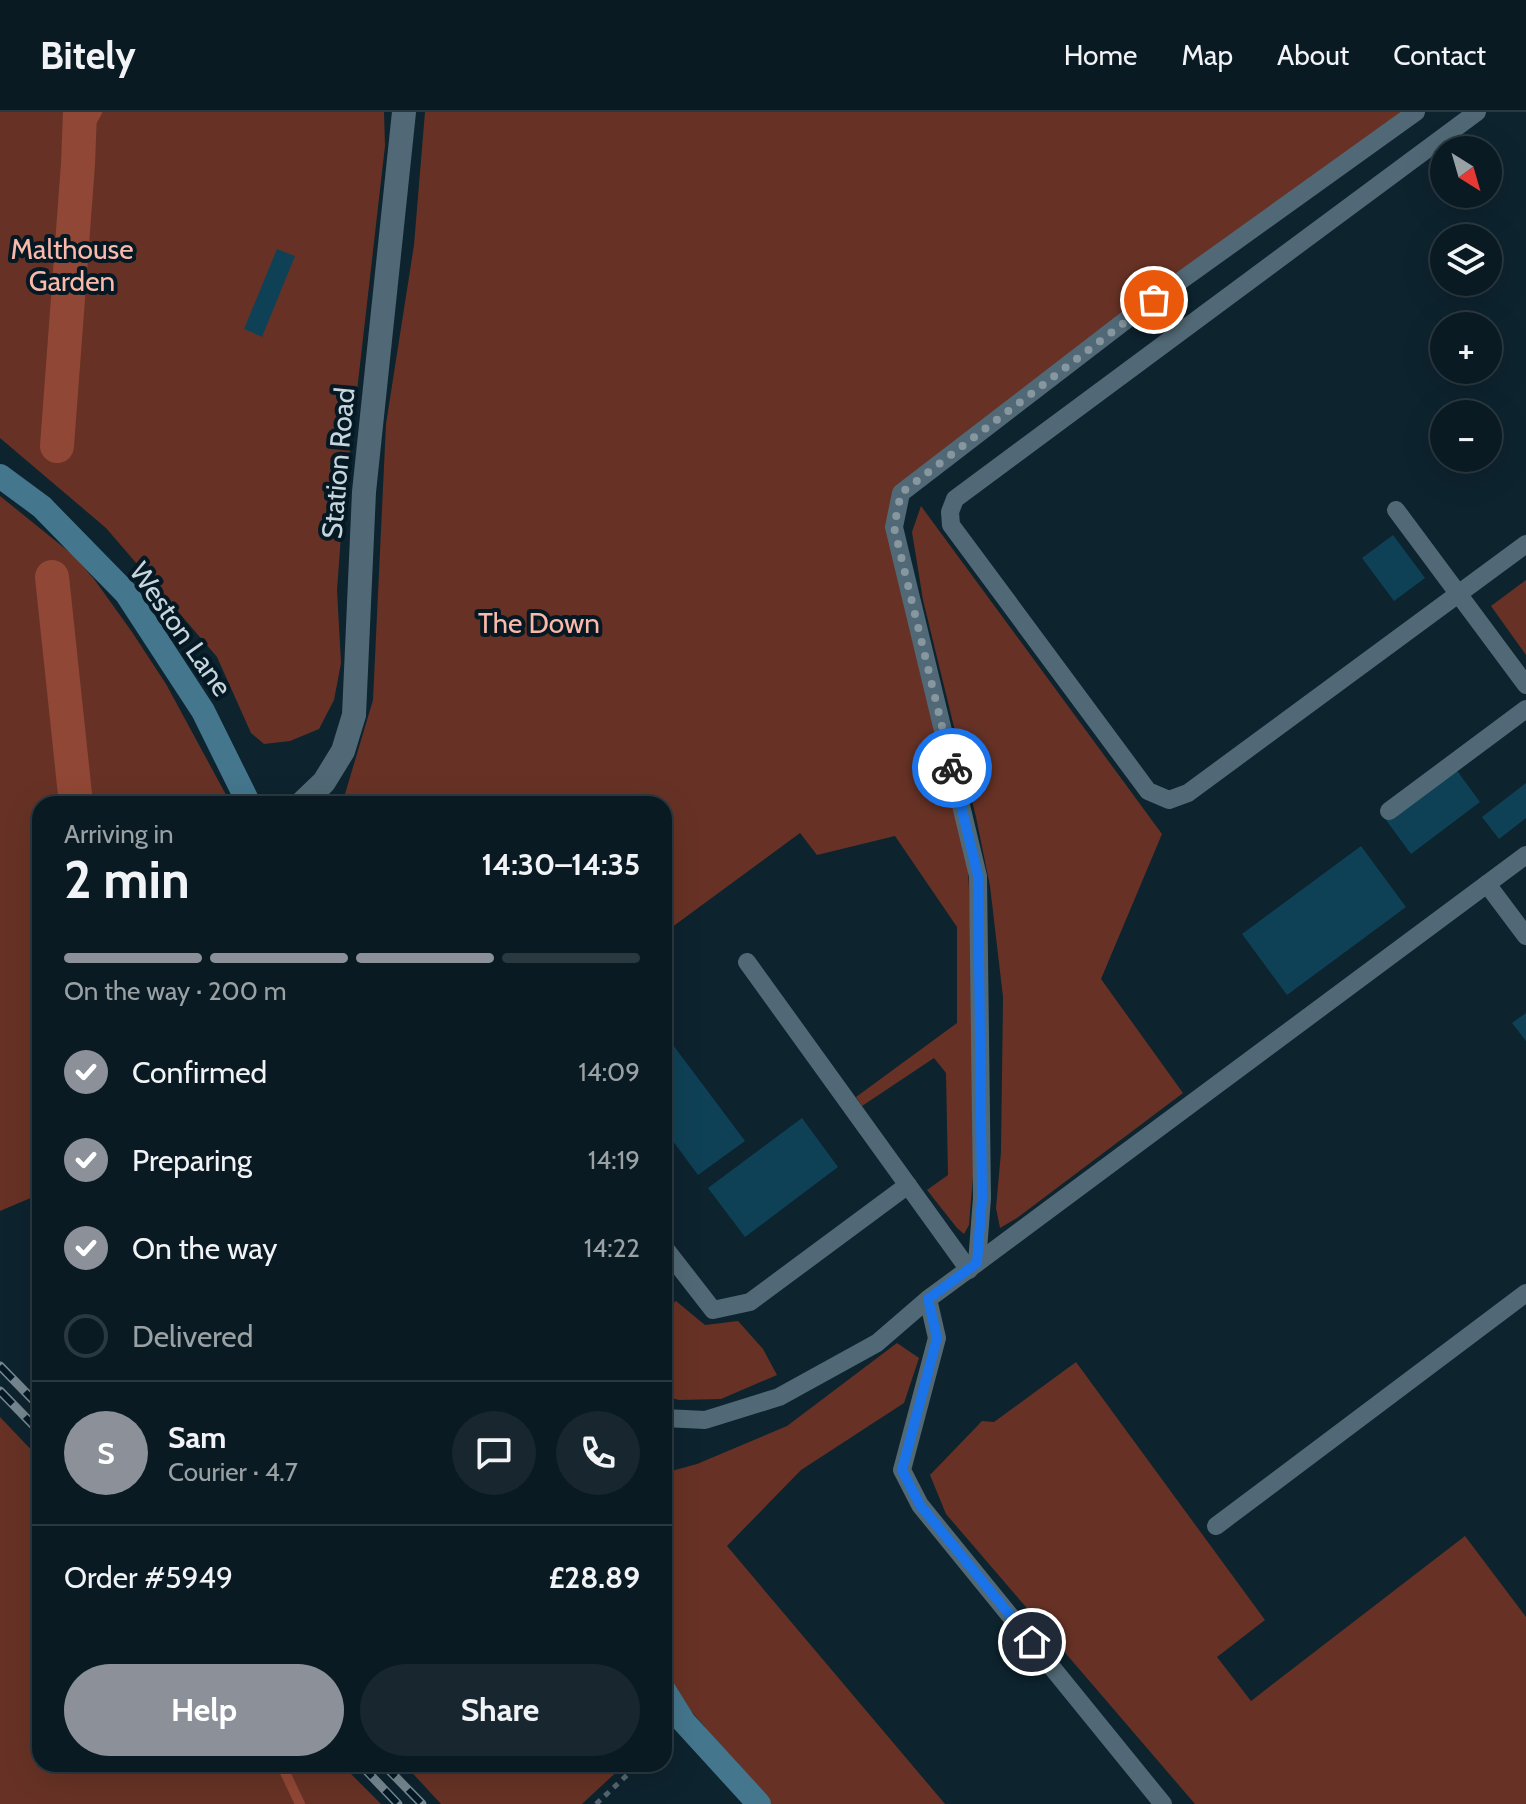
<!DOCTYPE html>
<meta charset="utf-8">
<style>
:root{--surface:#0a1a22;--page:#18272f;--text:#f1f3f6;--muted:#99a1a5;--line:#2a3840;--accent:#8c9099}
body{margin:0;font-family:Cabin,sans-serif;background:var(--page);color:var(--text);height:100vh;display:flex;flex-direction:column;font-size:30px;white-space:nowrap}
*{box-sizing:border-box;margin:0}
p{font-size:26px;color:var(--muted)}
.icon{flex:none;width:44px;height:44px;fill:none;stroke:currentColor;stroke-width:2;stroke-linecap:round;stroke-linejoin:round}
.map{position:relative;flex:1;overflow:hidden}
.drawer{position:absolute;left:32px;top:684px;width:640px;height:976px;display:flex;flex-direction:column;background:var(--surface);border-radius:24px;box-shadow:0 8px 32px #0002,0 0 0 2px var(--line)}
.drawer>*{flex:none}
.needle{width:52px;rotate:143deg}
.controls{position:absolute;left:1430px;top:24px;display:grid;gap:16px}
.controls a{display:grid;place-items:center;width:72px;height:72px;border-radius:50%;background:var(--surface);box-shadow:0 8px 32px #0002,0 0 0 2px var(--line);font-size:40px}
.pin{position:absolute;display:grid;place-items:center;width:68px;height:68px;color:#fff;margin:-34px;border:4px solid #fff;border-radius:50%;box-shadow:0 2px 8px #0007}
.courier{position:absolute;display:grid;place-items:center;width:80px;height:80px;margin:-40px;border:6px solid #1a73e8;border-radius:50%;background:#fff;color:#222;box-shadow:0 2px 10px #0007}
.overview em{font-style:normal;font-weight:800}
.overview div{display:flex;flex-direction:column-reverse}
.overview{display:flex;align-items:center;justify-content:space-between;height:136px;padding:0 32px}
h1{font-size:52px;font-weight:800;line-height:60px}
.bar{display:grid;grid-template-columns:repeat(4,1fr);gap:12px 8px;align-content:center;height:96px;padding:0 32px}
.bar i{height:10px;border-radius:6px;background:var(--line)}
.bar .current{background:var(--accent)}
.bar p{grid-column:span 4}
.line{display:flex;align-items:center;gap:20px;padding:0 32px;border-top:2px solid var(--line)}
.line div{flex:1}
.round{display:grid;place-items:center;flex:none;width:84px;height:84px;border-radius:42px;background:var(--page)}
ol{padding:0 32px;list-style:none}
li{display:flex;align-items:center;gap:24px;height:88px}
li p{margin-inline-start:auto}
li .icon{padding:8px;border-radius:50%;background:var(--accent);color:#fff;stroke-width:4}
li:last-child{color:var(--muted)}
li i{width:44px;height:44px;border:4px solid var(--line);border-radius:50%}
.button{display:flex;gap:16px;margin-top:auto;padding:16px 32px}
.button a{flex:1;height:92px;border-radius:48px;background:var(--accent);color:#fff;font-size:32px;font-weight:800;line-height:92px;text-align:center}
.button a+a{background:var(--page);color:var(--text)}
header{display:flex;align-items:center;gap:48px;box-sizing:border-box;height:112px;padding:0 40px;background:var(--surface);border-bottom:2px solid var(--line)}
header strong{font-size:38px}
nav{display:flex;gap:44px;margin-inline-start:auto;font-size:28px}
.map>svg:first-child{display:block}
.green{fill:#673225}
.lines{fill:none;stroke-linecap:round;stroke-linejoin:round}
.stream{stroke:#914735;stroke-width:10}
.canal{stroke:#914735;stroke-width:34}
.building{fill:#0f4156}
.path{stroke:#546670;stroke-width:5;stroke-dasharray:6 6;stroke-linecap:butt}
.lane{stroke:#516976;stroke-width:18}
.street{stroke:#516976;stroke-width:24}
.secondary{stroke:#44768d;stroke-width:24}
.rail-casing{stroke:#768790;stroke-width:9}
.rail{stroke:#041924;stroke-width:6;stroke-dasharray:18;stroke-linecap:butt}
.done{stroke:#87979f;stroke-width:8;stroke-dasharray:0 14.4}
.route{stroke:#1a73e8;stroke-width:10}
.labels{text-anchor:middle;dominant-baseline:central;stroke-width:8;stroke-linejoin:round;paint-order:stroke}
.park-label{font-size:28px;fill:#fcb9a9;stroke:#041924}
.street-label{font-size:28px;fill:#c8d5dc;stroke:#041924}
</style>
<header>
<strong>Bitely</strong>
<nav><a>Home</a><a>Map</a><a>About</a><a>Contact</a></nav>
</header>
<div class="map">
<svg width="1526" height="1692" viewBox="0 0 1526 1692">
<rect width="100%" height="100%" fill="#0d232e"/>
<g class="green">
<polygon points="0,0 384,0 385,34 342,410 337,478 341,551 334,588 319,617 290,629 264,632 251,621 217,545 106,416 0,326"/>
<polygon points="425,0 1420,0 901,381 894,415 968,759 972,833 973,1063 969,1113 964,1122 957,1116 927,1078 948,1063 946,961 934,946 862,994 856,985 957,911 957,815 895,724 817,743 800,721 664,821 664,692 342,692 373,588 386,312 414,133"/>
<polygon points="0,384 73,443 94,467 132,520 166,572 231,692 40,692 40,1082 0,1099"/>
<polygon points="921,394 1162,722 1101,867 1183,981 1017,1106 1000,1116 996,1096 1001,1040 1003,885 990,774 976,705 923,488 912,420"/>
<polygon points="1526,468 1526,543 1491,494"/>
<polygon points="676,1189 705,1213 738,1209 763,1237 777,1263 721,1287 679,1288 664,1284 664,1198"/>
<polygon points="897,1231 919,1246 904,1291 801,1358 727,1434 945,1692 771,1692 691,1599 664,1562 664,1361 697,1352 787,1314"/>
<polygon points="1076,1250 1265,1508 1217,1545 1251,1589 1465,1424 1526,1505 1526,1692 1195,1692 946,1402 930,1363 982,1309 994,1310"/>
<polygon points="0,1305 40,1347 40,1652 341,1652 381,1692 0,1692"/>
<polygon points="404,1652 625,1652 582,1692 441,1692"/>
</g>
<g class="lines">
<g class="stream">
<polyline points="78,35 97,0"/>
<polyline points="281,1652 300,1692"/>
</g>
<g class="canal">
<polyline points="57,334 78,52 80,0"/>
<polyline points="52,465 76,692"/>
</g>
</g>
<g class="building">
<polygon points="277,137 295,144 262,225 244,217"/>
<polygon points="1393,423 1425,466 1394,489 1362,446"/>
<polygon points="1455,656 1480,690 1411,742 1386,708"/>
<polygon points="1526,671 1526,706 1499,727 1482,705"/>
<polygon points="1361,734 1406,795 1287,883 1242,822"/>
<polygon points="1526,901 1526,929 1512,911"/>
<polygon points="664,921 745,1029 698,1063 664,1017"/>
<polygon points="802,1006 838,1055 745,1125 708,1076"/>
</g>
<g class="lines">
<polyline class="path" points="596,1692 639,1652"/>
<g class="lane">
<polyline points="1477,0 955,387 950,400 951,413 1148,679 1169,688 1188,681 1526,432"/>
<polyline points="1396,398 1526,573"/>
<polyline points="1389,699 1526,597"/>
<polyline points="1487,772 1526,824"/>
<polyline points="747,850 969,1158"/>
<polyline points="664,1135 713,1198 750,1190 908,1073"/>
<polyline points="977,1151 982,1086 978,764 894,415 901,381 1130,205 1416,0"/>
<polyline points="928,1187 937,1226 902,1358 920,1393 1163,1692"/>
<polyline points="664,1306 705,1308 779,1285 877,1231 928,1187 977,1151 1526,743"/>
<polyline points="1216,1414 1526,1181"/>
</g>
<polyline class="street" points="301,692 324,670 343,639 354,603 364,380 404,0"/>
<g class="secondary">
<polyline points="0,364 42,395 126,481 203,599 249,692"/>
<polyline points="664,1578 684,1610 759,1692"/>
</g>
<defs>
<g id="rail">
<polyline points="0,1254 40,1295"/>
<polyline points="0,1279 40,1320"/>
<polyline points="360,1652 398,1692"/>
<polyline points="383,1652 422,1692"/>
</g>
</defs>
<use href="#rail" class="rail-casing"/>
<use href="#rail" class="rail"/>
</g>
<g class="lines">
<polyline class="done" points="952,656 894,415 901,381 1154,188"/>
<polyline class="route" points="952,656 978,764 982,1086 977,1151 928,1187 937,1226 902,1358 920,1393 1032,1530"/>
</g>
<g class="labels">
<g class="park-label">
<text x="72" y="137">Malthouse<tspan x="72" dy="32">Garden</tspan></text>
<text x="539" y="511">The Down</text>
</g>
<g class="street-label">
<text transform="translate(338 351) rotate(-85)">Station Road</text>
<text transform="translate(181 517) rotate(55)">Weston Lane</text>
</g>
</g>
</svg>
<div class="controls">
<a><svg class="needle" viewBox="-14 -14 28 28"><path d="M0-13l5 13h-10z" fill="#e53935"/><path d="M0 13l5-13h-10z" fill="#99a1a5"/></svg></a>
<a><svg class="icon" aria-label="layers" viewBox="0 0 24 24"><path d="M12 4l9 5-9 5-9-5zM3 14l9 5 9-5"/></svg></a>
<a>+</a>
<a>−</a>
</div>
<div class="pin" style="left:1154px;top:188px;background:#ea580c"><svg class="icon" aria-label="bag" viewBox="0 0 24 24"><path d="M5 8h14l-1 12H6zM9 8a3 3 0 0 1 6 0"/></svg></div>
<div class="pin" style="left:1032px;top:1530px;background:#1f2937"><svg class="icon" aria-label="home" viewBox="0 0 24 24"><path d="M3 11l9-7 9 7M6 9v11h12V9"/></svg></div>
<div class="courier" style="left:952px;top:656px"><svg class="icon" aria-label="bike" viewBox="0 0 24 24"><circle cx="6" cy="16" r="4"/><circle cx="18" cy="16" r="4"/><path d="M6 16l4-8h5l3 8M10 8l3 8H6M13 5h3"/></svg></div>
<section class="drawer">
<div class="overview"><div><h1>2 min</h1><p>Arriving in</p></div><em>14:30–14:35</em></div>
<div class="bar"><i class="current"></i><i class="current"></i><i class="current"></i><i></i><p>On the way · 200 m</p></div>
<ol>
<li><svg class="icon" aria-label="check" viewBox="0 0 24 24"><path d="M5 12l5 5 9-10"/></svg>Confirmed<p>14:09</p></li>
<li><svg class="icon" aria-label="check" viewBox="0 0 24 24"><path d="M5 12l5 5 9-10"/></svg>Preparing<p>14:19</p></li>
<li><svg class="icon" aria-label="check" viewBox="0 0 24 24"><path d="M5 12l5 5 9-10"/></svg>On the way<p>14:22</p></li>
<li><i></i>Delivered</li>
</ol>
<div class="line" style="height:144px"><b class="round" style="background:var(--accent);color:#fff">S</b><div><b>Sam</b><p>Courier · 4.7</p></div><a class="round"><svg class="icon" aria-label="chat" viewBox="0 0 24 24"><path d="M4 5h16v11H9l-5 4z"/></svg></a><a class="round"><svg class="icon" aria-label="phone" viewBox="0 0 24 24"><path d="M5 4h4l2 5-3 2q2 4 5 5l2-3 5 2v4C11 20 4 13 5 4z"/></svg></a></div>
<div class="line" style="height:104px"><div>Order #5949</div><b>£28.89</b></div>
<div class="button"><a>Help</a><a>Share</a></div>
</section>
</div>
